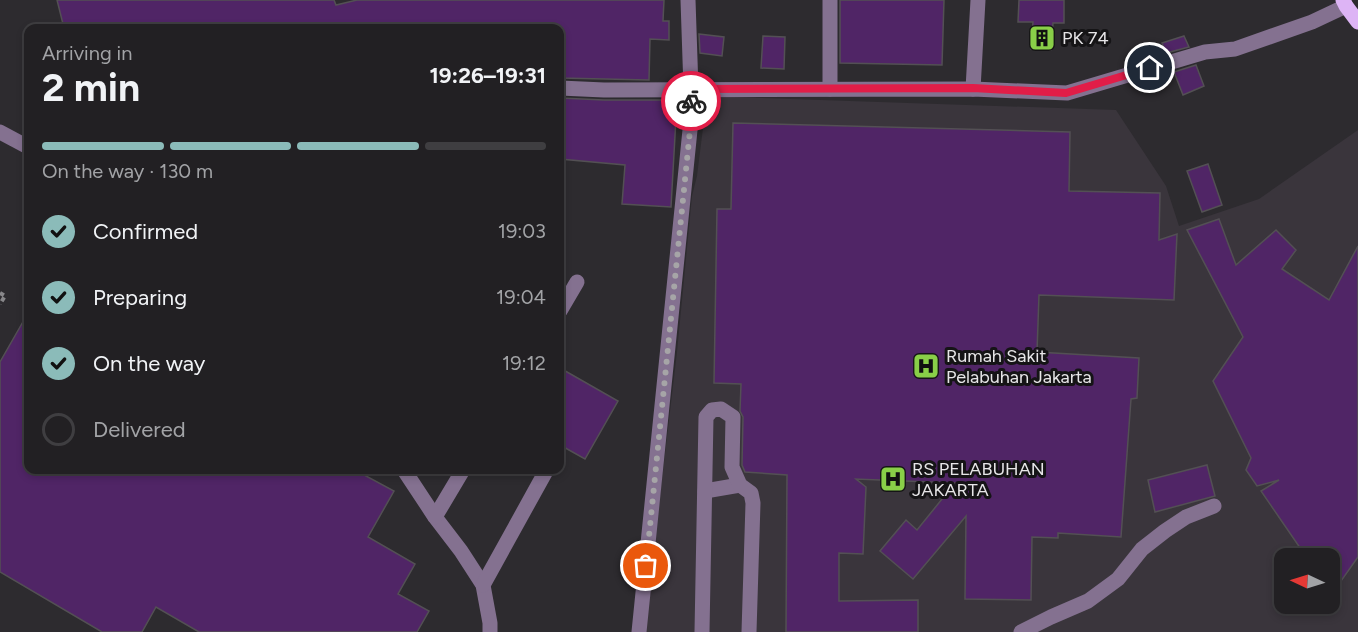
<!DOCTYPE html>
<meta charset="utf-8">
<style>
:root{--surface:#222023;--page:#2a282b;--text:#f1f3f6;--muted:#a2a3a6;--line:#3f3e41;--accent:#8bbbb9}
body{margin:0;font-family:Figtree,sans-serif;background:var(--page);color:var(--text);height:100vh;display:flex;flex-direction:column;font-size:22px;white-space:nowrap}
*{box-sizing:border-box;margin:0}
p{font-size:20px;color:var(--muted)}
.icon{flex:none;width:33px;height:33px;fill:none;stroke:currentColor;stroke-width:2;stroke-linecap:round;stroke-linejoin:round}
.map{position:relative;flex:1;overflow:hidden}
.sheet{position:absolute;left:24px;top:24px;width:540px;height:450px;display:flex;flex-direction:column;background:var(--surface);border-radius:12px;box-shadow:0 3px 9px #0003,0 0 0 2px var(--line)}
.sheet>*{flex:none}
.needle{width:39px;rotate:274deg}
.controls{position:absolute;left:1274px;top:548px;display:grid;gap:12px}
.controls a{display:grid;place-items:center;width:66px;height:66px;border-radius:12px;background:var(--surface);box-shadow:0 3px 9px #0003,0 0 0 2px var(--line);font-size:30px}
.pin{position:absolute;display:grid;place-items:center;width:51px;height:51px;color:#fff;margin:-26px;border:3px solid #fff;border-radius:50%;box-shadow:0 2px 6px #0007}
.courier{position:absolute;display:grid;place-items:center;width:60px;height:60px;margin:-30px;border:4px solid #e11d48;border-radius:50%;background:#fff;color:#222;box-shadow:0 2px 8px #0007}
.headline em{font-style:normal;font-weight:700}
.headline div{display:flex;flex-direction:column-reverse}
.headline{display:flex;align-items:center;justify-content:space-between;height:102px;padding:0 18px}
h1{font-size:39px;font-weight:700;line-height:45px}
.bar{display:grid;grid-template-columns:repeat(4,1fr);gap:9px 6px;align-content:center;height:72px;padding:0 18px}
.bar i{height:8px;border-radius:4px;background:var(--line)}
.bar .active{background:var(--accent)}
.bar p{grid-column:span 4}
ol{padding:0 18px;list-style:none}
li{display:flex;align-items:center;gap:18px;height:66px}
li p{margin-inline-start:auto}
li .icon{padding:6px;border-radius:50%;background:var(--accent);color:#111;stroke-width:4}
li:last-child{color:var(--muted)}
li i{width:33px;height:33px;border:3px solid var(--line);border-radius:50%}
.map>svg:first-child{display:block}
.built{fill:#3a353c;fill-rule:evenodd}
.building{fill:#502566;stroke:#535054;stroke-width:1.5}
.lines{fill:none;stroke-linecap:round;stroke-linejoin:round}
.path{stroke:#88878a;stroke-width:4;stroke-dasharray:4.5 3;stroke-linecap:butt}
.minor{stroke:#847190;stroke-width:15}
.major{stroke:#ddb4f5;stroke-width:15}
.done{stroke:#a6a5a7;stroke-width:6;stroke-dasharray:0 10.8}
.route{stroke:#e11d48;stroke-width:8}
.labels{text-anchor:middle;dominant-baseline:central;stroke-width:6;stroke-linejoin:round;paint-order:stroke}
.poi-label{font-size:18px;fill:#e7e6e8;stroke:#151416;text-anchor:start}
</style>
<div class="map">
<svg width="1358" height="632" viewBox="0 0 1358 632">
<rect width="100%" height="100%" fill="#2d2b2f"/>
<path class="built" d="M707,96l409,14 50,76 13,40 80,-27 99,-69v502h-714l33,-280 15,-156 5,-20zM1284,558h45v45h-45z"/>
<g class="building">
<polygon points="57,0 334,0 336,5 357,0 664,0 663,21 669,21 669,40 650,39 649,80 560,78 560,28 64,28"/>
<polygon points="840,0 944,0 942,65 840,63"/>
<polygon points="1019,0 1064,0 1064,23 1053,23 1051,50 1031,49 1033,22 1018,22"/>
<polygon points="699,34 724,37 722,56 700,53"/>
<polygon points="763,36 785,37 784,69 761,68"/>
<polygon points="1184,36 1189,47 1166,53 1162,43"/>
<polygon points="1196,65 1204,86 1183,95 1174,72"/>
<polygon points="560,98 604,100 677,100 671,207 622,204 625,165 560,159"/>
<polygon points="733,123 1070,132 1069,191 1160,193 1159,240 1177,234 1174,300 1039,295 1037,352 1139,358 1137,398 1131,399 1121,537 1058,533 1058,538 1032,537 1031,600 965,599 966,516 913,579 880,551 906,520 917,530 955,483 856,479 866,487 863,554 839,553 839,601 918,600 918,632 786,632 787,475 745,472 742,465 743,417 740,411 741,384 714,383 717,209 731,209"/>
<polygon points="1208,164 1222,205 1202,212 1187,171"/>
<polygon points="1219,219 1236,265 1276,230 1296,250 1282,269 1329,300 1358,246 1358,557 1329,598 1329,558 1307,558 1261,491 1279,480 1257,486 1246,470 1251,458 1213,381 1243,337 1187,230"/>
<polygon points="28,313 28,470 355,470 394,491 368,537 415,564 398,594 429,611 417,632 199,632 156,607 142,632 102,632 0,572 0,362"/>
<polygon points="560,368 618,401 585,459 560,445"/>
<polygon points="1207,465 1215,496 1155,512 1148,480"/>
</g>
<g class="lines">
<polyline class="path" points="0,293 5,296 0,304"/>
<g class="minor">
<polyline points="560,88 604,90 973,89 1067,93 1205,52 1235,49 1312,22 1346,6"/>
<polyline points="830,89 830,0"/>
<polyline points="973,89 978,0"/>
<polyline points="0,132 28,147"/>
<polyline points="560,311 577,282"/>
<polyline points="404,470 435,517 461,551 483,585 490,623 490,632"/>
<polyline points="705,491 740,485"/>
<polyline points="435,517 463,470"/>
<polyline points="483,585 546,471"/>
<polyline points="639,632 690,130 691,89 688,0"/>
<polyline points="702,632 706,417 712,410 721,409 733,417 732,467 740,485 751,493 753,503 749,632"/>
<polyline points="1021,632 1051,617 1088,601 1118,579 1142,549 1165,531 1186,517 1214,506"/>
</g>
<polyline class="major" points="1343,0 1346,6 1358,22"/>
</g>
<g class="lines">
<polyline class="done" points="646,566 690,130 691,101"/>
<polyline class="route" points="691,101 691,89 973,88 1066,93 1150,68"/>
</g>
<defs>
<symbol id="building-square" viewBox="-11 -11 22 22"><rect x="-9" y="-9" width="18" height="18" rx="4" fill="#89cf48" stroke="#151416"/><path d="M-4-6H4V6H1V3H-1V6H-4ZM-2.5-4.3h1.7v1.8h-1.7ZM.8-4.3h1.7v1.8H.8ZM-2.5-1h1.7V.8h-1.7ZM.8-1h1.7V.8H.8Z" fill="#111"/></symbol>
<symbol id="hospital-square" viewBox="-11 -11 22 22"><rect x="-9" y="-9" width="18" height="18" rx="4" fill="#89cf48" stroke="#151416"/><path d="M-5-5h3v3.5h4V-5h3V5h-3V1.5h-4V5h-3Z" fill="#111"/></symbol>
</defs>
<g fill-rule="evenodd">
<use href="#building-square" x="1027" y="23" width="30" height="30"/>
<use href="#hospital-square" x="911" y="351" width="30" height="30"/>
<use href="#hospital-square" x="878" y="464" width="30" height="30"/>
</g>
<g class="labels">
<g class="poi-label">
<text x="1062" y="38">PK 74</text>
<text x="946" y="356">Rumah Sakit<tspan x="946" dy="21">Pelabuhan Jakarta</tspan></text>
<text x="912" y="469">RS PELABUHAN<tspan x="912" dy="21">JAKARTA</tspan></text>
</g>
</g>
</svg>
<div class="controls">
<a><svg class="needle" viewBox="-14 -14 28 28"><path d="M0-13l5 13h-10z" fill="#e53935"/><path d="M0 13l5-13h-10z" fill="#a2a3a6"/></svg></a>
</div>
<div class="pin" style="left:646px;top:566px;background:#ea580c"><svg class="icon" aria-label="bag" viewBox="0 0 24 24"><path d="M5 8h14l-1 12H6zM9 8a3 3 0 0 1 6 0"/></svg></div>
<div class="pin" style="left:1150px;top:68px;background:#1f2937"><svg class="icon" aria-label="home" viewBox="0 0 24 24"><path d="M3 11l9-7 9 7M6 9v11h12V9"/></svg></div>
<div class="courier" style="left:691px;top:101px"><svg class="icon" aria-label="bike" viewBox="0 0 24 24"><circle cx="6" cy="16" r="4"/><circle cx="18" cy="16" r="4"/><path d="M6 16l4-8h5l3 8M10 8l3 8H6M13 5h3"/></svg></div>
<section class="sheet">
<div class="headline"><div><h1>2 min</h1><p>Arriving in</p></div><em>19:26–19:31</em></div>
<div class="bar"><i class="active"></i><i class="active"></i><i class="active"></i><i></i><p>On the way · 130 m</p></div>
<ol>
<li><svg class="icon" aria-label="check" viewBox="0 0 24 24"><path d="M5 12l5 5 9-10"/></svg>Confirmed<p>19:03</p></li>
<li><svg class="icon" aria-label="check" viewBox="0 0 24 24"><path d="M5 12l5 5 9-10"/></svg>Preparing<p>19:04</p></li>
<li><svg class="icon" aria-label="check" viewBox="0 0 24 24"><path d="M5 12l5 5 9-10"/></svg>On the way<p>19:12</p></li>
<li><i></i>Delivered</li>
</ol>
</section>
</div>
